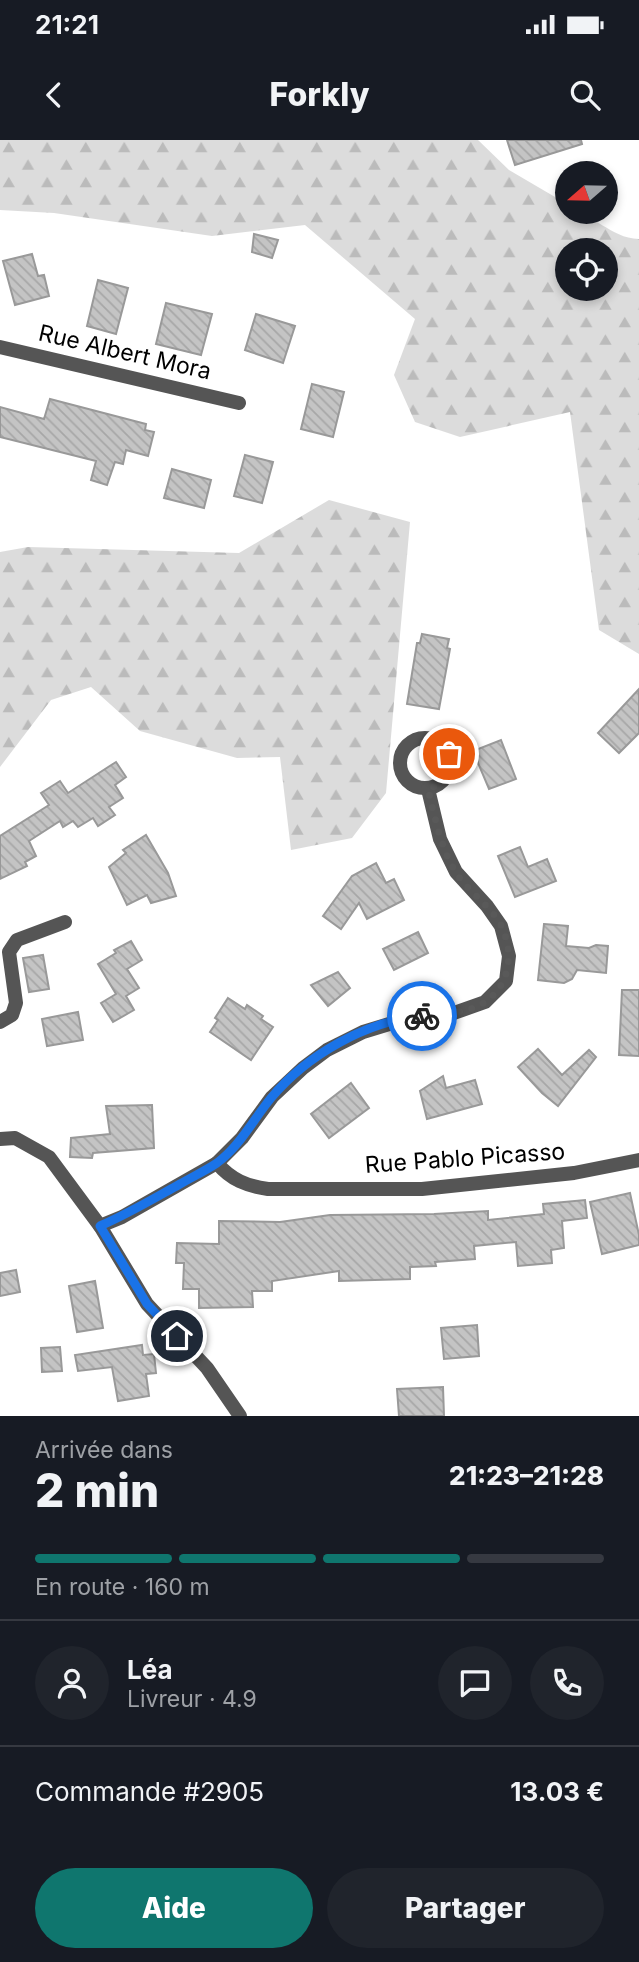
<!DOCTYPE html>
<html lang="fr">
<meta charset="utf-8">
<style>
:root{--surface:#171b24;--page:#20242c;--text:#f1f3f6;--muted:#9ea1a6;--line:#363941;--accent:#0f766e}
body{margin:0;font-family:Inter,sans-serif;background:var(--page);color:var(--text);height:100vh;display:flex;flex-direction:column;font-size:26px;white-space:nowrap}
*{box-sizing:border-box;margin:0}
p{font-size:23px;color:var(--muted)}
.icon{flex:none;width:38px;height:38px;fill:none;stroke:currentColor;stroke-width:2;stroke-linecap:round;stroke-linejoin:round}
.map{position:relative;height:1276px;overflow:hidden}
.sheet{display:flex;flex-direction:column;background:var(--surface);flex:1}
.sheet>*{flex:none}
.needle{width:46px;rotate:250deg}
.fabs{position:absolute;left:555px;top:21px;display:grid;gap:14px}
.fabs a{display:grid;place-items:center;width:63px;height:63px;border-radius:50%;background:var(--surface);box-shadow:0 4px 10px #0003;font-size:35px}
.pin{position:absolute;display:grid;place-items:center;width:60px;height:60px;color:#fff;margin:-30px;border:4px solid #fff;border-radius:50%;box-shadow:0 2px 7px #0007}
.courier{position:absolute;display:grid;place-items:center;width:70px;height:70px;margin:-35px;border:5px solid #1a73e8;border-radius:50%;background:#fff;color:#222;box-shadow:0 2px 9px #0007}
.summary em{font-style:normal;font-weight:800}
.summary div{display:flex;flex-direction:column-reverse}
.summary{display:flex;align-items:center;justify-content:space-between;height:119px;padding:0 35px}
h1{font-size:46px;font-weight:800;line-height:52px}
.bar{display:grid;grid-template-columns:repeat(4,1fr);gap:10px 7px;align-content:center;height:84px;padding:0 35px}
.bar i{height:9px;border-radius:5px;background:var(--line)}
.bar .on{background:var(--accent)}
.bar p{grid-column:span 4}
.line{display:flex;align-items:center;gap:18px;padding:0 35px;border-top:2px solid var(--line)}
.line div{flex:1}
.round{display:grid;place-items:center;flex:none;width:74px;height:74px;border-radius:37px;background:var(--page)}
.primary-button{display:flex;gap:14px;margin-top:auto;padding:14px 35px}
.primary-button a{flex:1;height:80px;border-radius:42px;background:var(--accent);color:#fff;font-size:28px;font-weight:800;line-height:80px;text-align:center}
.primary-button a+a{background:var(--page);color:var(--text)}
.status{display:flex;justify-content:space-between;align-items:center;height:49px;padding:0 35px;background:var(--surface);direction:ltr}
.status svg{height:19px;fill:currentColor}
header{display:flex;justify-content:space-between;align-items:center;height:91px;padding:0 35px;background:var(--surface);font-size:32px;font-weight:800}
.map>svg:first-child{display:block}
.forest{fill:url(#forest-firs);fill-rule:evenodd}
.building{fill:url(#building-back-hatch);stroke:#999;stroke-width:2}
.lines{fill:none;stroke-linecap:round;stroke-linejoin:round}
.street{stroke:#555;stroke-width:14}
.done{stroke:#595959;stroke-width:7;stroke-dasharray:0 12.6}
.route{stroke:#1a73e8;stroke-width:9}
.labels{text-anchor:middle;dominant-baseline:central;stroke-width:5;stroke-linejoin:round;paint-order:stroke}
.street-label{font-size:23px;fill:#000;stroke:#fff}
</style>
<div class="status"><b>21:21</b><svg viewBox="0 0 49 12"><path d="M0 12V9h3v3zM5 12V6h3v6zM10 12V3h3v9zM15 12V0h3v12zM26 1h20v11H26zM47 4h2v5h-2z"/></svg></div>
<header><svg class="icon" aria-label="back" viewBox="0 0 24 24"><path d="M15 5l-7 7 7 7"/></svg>Forkly<svg class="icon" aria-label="search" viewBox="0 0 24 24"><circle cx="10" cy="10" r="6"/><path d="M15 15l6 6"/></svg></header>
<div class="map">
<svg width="639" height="1276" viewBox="0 0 639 1276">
<defs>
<pattern id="forest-firs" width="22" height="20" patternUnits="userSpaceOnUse" patternTransform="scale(1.75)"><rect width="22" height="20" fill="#dcdcdc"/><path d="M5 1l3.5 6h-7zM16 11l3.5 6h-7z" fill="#bbb"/></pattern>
<pattern id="building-back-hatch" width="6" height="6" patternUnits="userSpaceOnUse" patternTransform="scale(1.75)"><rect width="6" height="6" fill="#c4c4c4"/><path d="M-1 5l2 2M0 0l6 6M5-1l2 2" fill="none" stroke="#a7a7a7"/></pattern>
</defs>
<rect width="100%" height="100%" fill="#fff"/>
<g class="forest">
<path d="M0,0h478l31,30 58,34v8c28,0 42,26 72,27v415l-40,-24 -29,-218 -110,25 -45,-15 -21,-47 21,-56 -110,-94 -93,11 -158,-23 -54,-3zM567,110h39v39h-39z"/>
<polygon points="329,360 410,382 386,653 352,698 291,710 280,617 237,618 140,591 91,547 51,560 0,627 0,412 28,407 239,413"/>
</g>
<g class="building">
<polygon points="507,0 581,0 582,4 515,25"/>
<polygon points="254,94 278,100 272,118 252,112"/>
<polygon points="32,114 38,136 44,135 49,156 15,165 3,121"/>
<polygon points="98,140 128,148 116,194 87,186"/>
<polygon points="166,163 212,174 201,215 156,204"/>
<polygon points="256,174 295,186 283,223 245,210"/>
<polygon points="312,244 344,252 333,297 301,289"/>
<polygon points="50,259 146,284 145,290 154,292 148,316 126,310 123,324 115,322 107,345 91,340 96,321 0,297 0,267 44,279"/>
<polygon points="245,315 273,322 262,363 234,356"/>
<polygon points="172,329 211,340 204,368 164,358"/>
<polygon points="422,494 449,499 447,508 450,509 439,569 407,564 417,503 420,503"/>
<polygon points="639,549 639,593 619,613 598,593"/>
<polygon points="501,600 516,639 489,649 473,611"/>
<polygon points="116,622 126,637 115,645 123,658 109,667 115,675 98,686 93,678 78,687 73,681 63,687 60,681 29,701 36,716 25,722 27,726 0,739 0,696 49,665 41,653 60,641 68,653"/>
<polygon points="146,695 168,733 176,756 151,763 147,755 127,765 109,727 126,713 123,710"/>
<polygon points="520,707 528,727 547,719 556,741 515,757 498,716"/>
<polygon points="376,723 386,743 394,739 404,760 367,779 359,763 341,789 323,776 352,736"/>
<polygon points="544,784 568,786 566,806 589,808 596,805 608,806 606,833 577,830 572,839 564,843 538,840"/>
<polygon points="418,792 428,813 394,830 383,809"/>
<polygon points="131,801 142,820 127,829 139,848 126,856 134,870 113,882 101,863 116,854 98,824 116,813 114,810"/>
<polygon points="43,815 49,849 29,852 23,818"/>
<polygon points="338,832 350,848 328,866 311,845"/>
<polygon points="622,850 639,850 639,916 619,915"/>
<polygon points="228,858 245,869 247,865 263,876 261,879 273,887 251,920 210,892 218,880 215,878"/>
<polygon points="78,872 83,900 47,906 42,879"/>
<polygon points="538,909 562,935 589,910 596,917 558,966 542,953 518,927"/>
<polygon points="443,936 446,948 475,940 482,964 427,979 420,951"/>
<polygon points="351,943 369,968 329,998 311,974"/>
<polygon points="152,965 154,1008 93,1013 92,1018 70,1017 71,998 110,994 106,966"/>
<polygon points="630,1053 639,1095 639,1105 602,1114 590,1062"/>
<polygon points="585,1060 587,1078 562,1081 564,1108 551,1110 552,1123 518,1126 516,1102 474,1106 475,1119 435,1122 436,1126 410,1127 410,1139 339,1141 339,1131 272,1141 272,1151 252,1151 253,1167 199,1168 199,1149 183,1149 184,1123 176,1123 177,1103 219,1104 219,1081 280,1082 330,1075 434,1074 488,1071 488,1080 544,1074 543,1064"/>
<polygon points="16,1130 20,1152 0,1156 0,1133"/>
<polygon points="95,1141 103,1188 77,1192 69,1146"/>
<polygon points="477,1185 479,1216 444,1219 441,1188"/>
<polygon points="142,1205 143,1215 154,1214 156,1233 146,1234 149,1256 118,1261 112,1227 78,1231 75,1215"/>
<polygon points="60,1207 62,1231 42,1232 41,1208"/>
<polygon points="443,1247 444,1276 399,1276 397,1249"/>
</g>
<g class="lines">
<g class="street">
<polyline points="0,207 239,263"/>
<circle cx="425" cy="623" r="25"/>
<polyline points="0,882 12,875 16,863 9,812 17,800 65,782"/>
<polyline points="0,999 15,998 49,1017 100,1086 147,1164 207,1228 240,1276"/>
<path d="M217,1023c14,17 30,23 51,26h154l152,-16 65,-13"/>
<polyline points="100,1086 122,1077 217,1023 242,998 272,957 303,928 327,910 363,892 412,877 451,874 485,862 506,841 509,816 501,786 487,766 456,732 440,699 428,649"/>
</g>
</g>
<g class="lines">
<path class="done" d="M422,876c20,-1 46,-3 63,-14 26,-18 29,-50 16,-77 -12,-21 -34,-34 -46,-54 -15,-25 -20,-54 -27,-82 17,-6 23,-17 21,-35"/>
<path class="route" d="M177,1196l-30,-32 -47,-78c28,-12 53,-27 80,-42 12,-7 25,-13 37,-21 23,-17 36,-43 54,-65 36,-43 95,-77 151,-82"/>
</g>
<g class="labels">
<g class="street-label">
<text transform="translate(125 212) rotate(13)">Rue Albert Mora</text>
<text transform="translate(465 1018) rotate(-4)">Rue Pablo Picasso</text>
</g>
</g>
</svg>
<div class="fabs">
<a><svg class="needle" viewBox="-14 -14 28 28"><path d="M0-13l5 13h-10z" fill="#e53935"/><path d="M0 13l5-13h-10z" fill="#9ea1a6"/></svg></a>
<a><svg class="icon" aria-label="locate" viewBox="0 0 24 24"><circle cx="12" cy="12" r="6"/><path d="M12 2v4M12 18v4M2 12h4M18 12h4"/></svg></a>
</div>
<div class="pin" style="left:449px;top:614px;background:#ea580c"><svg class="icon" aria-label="bag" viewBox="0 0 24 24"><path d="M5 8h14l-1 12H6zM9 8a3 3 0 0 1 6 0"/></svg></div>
<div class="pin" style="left:177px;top:1196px;background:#1f2937"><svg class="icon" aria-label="home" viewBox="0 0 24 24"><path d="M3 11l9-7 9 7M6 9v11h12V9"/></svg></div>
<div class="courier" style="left:422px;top:876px"><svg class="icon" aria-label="bike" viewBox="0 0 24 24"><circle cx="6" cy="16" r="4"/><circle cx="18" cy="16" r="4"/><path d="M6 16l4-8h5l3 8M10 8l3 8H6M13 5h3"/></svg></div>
</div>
<section class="sheet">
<div class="summary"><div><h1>2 min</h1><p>Arrivée dans</p></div><em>21:23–21:28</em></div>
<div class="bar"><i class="on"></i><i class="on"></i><i class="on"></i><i></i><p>En route · 160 m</p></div>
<div class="line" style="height:126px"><a class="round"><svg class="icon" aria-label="person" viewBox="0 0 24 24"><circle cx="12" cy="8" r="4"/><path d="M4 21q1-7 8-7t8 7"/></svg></a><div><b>Léa</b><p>Livreur · 4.9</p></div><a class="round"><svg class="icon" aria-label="chat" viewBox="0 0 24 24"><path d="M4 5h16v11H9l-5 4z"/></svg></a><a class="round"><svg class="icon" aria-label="phone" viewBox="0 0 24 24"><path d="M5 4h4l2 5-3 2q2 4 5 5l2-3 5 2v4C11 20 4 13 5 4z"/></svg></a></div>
<div class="line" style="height:91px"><div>Commande #2905</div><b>13.03 €</b></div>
<div class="primary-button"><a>Aide</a><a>Partager</a></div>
</section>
